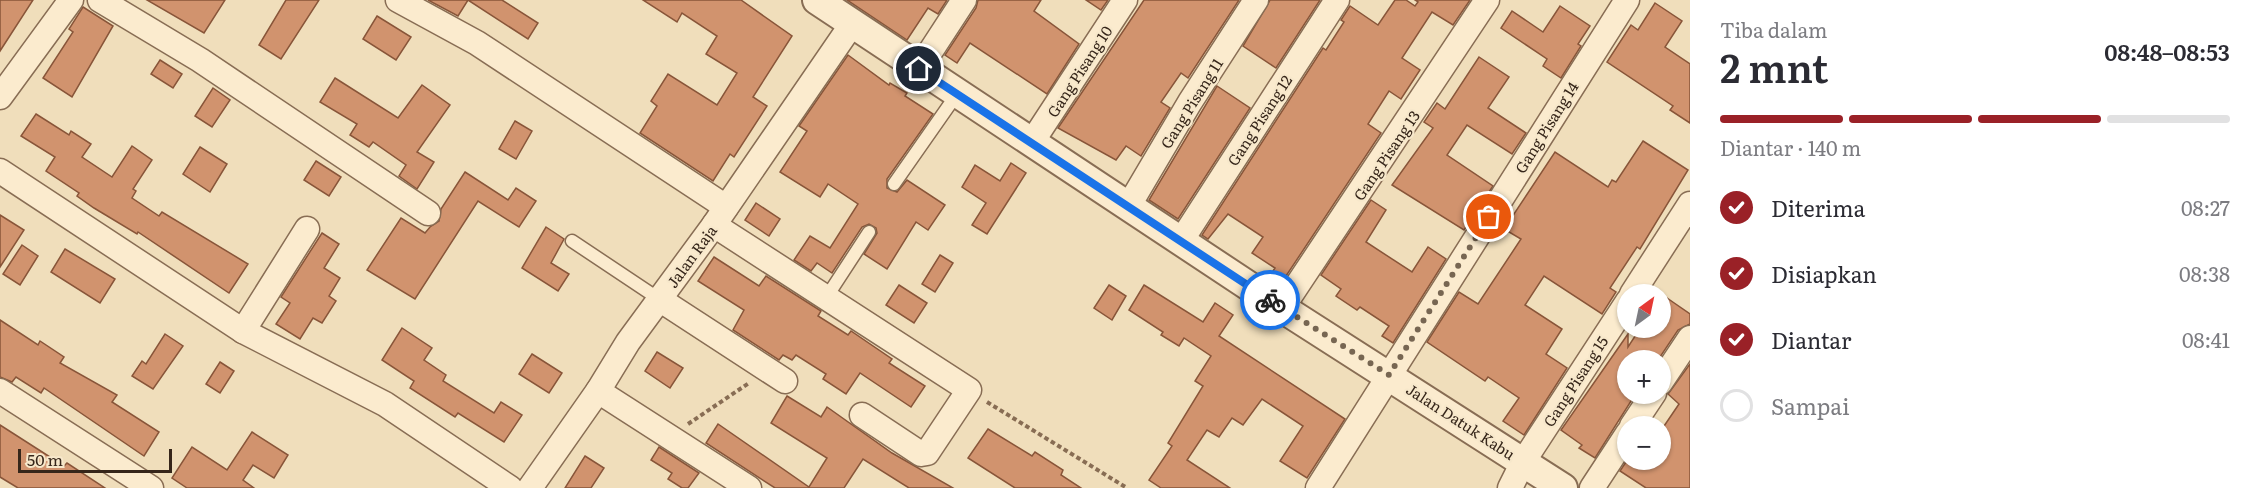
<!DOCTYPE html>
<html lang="id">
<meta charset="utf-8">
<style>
:root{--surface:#fff;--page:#f7f7f7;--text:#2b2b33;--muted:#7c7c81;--line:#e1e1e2;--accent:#9a2127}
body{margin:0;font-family:Literata,serif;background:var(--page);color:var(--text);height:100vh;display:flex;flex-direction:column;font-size:22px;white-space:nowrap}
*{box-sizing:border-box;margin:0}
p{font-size:20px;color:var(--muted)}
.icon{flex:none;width:33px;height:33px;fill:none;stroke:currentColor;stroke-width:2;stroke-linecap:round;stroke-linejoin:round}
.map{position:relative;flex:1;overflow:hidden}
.sheet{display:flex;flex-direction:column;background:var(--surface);width:570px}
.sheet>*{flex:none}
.needle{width:39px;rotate:33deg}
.controls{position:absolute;left:1617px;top:284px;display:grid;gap:12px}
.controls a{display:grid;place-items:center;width:54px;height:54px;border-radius:50%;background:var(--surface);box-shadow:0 2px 4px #0004;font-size:30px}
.scale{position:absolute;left:18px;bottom:15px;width:154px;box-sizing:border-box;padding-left:6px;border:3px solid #36261a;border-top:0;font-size:16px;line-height:21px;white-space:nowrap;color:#36261a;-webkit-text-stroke:4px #f7e8cb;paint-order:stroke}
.pin{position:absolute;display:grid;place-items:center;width:51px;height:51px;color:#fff;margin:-26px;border:3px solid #fff;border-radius:50%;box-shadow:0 2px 6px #0007}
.courier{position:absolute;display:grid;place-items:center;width:60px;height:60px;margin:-30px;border:4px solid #1a73e8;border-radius:50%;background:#fff;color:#222;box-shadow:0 2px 8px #0007}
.head em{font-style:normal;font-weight:600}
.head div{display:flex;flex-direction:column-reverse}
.head{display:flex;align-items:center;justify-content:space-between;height:102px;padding:0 30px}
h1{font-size:39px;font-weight:600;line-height:45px}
.bar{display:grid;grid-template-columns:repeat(4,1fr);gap:9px 6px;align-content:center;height:72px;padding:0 30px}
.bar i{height:8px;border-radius:4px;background:var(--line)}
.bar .on{background:var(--accent)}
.bar p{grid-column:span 4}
ol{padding:0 30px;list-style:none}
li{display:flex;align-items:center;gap:18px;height:66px}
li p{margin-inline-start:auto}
li .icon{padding:6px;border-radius:50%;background:var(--accent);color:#fff;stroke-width:4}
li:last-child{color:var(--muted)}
li i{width:33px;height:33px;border:3px solid var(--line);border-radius:50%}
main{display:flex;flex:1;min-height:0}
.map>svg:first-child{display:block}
.building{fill:#d1936e;stroke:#885539;stroke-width:1.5}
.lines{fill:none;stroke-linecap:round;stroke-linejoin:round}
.service-casing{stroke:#886d54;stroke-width:15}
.minor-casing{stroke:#886d54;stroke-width:27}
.tertiary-casing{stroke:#886d54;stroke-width:32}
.path{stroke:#886d54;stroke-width:4;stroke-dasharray:4.5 3;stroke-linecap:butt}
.service{stroke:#fbebce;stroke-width:12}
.minor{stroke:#fbebce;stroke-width:24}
.tertiary{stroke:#fbebce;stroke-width:28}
.done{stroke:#776652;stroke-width:6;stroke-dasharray:0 10.8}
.route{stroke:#1a73e8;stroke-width:8}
.labels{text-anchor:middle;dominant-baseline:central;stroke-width:4.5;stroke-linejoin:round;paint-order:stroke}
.street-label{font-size:15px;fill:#36261a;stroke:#f7e8cb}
</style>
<main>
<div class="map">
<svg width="1690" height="488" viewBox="0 0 1690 488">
<rect width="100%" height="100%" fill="#f0debb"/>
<g class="building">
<polygon points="0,0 33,0 0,51"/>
<polygon points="147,0 225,0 204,33"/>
<polygon points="286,0 319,0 281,59 259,45"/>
<polygon points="428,0 502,0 538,23 528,39 468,0 458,16"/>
<polygon points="643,0 741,0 792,36 753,97 767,106 734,157 730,154 713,181 640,133 657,106 651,101 668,74 717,105 737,73 706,54 717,36 682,13 677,22"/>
<polygon points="847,0 947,0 938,14 928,8 907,40"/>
<polygon points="978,0 1041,0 1034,11 1079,44 1047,94 970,43 957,63 945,55 976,8"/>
<polygon points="1086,0 1108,0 1101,10"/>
<polygon points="1144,0 1239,0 1188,78 1181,73 1161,102 1170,108 1141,156 1126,146 1116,160 1058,128"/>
<polygon points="1270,0 1320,0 1276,68 1243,46"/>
<polygon points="1395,0 1406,0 1415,6 1418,2 1415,0 1470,0 1453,25 1432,12 1402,58 1420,70 1401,99 1389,91 1368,124 1381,133 1282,282 1271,274 1275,268 1252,253 1263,237 1228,214 1208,239 1202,235 1323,48 1326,50 1344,22 1341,20 1350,6 1378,25"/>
<polygon points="1655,3 1682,21 1665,47 1690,64 1690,123 1670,110 1673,106 1607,62 1631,25 1638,30"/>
<polygon points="1560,6 1590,26 1578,44 1581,46 1561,78 1543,66 1547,59 1501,28 1512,11 1543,32"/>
<polygon points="83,7 113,26 72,97 43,78 73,32 69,29"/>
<polygon points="377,16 411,37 396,60 363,39"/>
<polygon points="848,55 889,85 890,83 907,93 905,96 933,114 887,179 887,188 897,192 907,180 945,205 928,230 916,222 887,269 864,254 877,233 876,228 869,224 862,227 832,273 817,263 811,271 794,260 810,236 830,248 858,204 828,184 820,197 780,172 807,131 799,126"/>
<polygon points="1479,57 1509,77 1488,108 1526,133 1512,154 1467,125 1447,155 1493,186 1464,230 1392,185 1433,128 1424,122 1437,103 1445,109"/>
<polygon points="160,60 182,74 173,88 151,74"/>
<polygon points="335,78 398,118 422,85 450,105 417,152 434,162 417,189 399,176 406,165 373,142 369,147 350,135 357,124 320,102"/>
<polygon points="1217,86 1250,108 1178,219 1149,200"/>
<polygon points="213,88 230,100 212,127 195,116"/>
<polygon points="36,114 69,135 71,131 91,144 82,157 112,177 132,146 152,160 133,189 136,191 132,198 159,216 162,212 248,264 229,293 138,232 137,234 94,208 77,196 79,193 46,171 55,157 21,136"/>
<polygon points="515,121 532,131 516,159 499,149"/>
<polygon points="1643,141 1688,170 1640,249 1637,247 1610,288 1616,292 1602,314 1544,276 1525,305 1562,329 1546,354 1567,368 1524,435 1503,421 1519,398 1488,377 1485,381 1427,342 1459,292 1478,304 1521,239 1504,229 1555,152 1608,187 1612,180 1616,182"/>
<polygon points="200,147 227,164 210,192 183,174"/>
<polygon points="316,161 341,177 329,196 304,180"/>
<polygon points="1011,163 1026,173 987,234 972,225 986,203 962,187 975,165 1000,181"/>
<polygon points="465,172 508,200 516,188 536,201 519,227 478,201 415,299 367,270 401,218 425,233 430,227 439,221 441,209"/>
<polygon points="1371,200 1386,210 1366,242 1412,272 1428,247 1446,259 1393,343 1382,336 1389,326 1360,307 1357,310 1336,296 1341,289 1321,275"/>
<polygon points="756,203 780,219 769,236 745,220"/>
<polygon points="0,215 24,230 0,267"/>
<polygon points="546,227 564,239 551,263 569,274 558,291 522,268"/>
<polygon points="322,233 339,244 324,268 340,278 329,296 336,301 322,323 313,318 300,339 276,324 290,303 281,297"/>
<polygon points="22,245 38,256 20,285 3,274"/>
<polygon points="65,249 115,279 100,303 51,272"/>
<polygon points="940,255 953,263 935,292 922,284"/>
<polygon points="714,257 759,286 766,276 821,311 818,316 848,335 851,331 892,359 889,363 925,386 911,407 860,373 846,394 823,379 826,374 796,355 792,360 783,355 779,360 733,330 744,310 698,281"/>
<polygon points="899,285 927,303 914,323 886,305"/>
<polygon points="1109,285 1126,296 1112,320 1094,308"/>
<polygon points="1144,285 1203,322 1215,303 1233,315 1219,336 1345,419 1307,478 1280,461 1303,426 1262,399 1243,425 1232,418 1219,437 1207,430 1187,460 1230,488 1161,488 1149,480 1172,446 1168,443 1203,386 1195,381 1211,356 1184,338 1179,346 1161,335 1163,332 1129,310"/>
<polygon points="1667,298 1690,314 1690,324 1678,330 1658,360 1628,360 1628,394 1633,398 1595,458 1579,448 1582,445 1561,430 1628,334 1628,347 1641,327 1660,327 1660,308"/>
<polygon points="0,320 38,345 40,341 64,357 60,363 117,395 112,402 159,432 144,456 44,388 41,393 16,377 12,382 0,377"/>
<polygon points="402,328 432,348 424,360 446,375 443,381 494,413 501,402 522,415 504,442 458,413 455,417 410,388 414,381 382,360"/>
<polygon points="165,334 183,346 153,389 132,376 142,361 146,364"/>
<polygon points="657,352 683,368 670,388 645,371"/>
<polygon points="532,354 562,373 549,393 519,374"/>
<polygon points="220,362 234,371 220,393 206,384"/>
<polygon points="1690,364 1690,488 1646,488 1620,471 1628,459 1660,459 1660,432 1679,404 1668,394"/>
<polygon points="787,396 821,417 827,407 892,453 953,488 909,488 863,459 844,488 775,488 706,443 718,424 809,487 827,458 771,423"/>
<polygon points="0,425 64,466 67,463 105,488 18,488 0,477"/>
<polygon points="988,429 1032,456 1035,452 1063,470 1061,475 1081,488 1015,488 968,458"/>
<polygon points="252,432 288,455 274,478 253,465 243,480 254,488 187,488 172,478 192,447 227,470"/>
<polygon points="659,447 699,473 688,488 682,488 668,479 672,473 651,460"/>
<polygon points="585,456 604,468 591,488 565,488"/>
</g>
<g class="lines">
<defs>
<g id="service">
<polyline points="894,184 957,94"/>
<polyline points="572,241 659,299"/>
<polyline points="826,298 869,232"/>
</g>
<g id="minor">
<polyline points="100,0 200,60 428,213"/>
<polyline points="398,0 477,43 726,207"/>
<polyline points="919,69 964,0"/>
<polyline points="0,97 71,0"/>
<polyline points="1032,142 1125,0"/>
<polyline points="0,171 243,331 385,404 510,488"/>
<polyline points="1128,207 1190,102 1256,0"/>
<polyline points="714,225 969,390 927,453 921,454 862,415"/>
<polyline points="1181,241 1337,0"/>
<polyline points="1632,294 1690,204"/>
<polyline points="659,299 785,381"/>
<polyline points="1282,308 1487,0"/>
<polyline points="243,331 307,229"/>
<polyline points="1660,383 1690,338"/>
<polyline points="0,391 151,488"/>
<polyline points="598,391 749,488"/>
<polyline points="1632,426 1654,393"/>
<polyline points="530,488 598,391 628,342 714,225 852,24"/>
<polyline points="1318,488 1627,0"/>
<polyline points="1510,488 1523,462 1628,301"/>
<polyline points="1592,488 1628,433"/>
</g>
<polyline id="tertiary" points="817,0 1282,308 1563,488"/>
</defs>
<use href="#service" class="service-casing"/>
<use href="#minor" class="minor-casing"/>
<use href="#tertiary" class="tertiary-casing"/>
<g class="path">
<polyline points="987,402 1127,488"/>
<polyline points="688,424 749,383"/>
</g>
<use href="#service" class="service"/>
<use href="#minor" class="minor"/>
<use href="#tertiary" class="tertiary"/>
</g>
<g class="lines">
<polyline class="done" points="1270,300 1389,375 1489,217"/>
<polyline class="route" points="919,69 1270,300"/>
</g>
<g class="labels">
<g class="street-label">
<text transform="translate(1079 71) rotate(-57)">Gang Pisang 10</text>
<text transform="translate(1191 103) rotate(-58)">Gang Pisang 11</text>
<text transform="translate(1259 120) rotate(-57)">Gang Pisang 12</text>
<text transform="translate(1546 127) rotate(-58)">Gang Pisang 14</text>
<text transform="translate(1386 155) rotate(-56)">Gang Pisang 13</text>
<text transform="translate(691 256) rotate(-54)">Jalan Raja</text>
<text transform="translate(1575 381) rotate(-57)">Gang Pisang 15</text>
<text transform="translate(1461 421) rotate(33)">Jalan Datuk Kabu</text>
</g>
</g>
</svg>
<div class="controls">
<a><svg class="needle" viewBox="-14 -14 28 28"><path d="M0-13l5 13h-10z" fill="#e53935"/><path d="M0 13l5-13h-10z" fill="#7c7c81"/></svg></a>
<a>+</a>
<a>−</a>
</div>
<div class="scale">50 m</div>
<div class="pin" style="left:1489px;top:217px;background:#ea580c"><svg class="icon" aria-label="bag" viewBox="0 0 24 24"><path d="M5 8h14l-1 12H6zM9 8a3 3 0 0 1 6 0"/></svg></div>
<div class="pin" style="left:919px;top:69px;background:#1f2937"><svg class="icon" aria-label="home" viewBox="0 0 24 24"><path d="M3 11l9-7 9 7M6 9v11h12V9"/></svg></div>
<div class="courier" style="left:1270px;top:300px"><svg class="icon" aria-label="bike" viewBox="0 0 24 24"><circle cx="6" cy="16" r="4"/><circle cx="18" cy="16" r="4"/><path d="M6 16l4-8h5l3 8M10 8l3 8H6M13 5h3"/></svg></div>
</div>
<section class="sheet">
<div class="head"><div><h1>2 mnt</h1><p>Tiba dalam</p></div><em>08:48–08:53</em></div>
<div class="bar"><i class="on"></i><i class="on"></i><i class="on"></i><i></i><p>Diantar · 140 m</p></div>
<ol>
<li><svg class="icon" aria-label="check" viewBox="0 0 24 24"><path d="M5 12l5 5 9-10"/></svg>Diterima<p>08:27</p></li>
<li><svg class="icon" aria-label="check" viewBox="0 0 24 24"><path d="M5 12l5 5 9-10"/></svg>Disiapkan<p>08:38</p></li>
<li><svg class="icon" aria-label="check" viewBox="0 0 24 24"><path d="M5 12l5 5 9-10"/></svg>Diantar<p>08:41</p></li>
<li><i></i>Sampai</li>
</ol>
</section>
</main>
